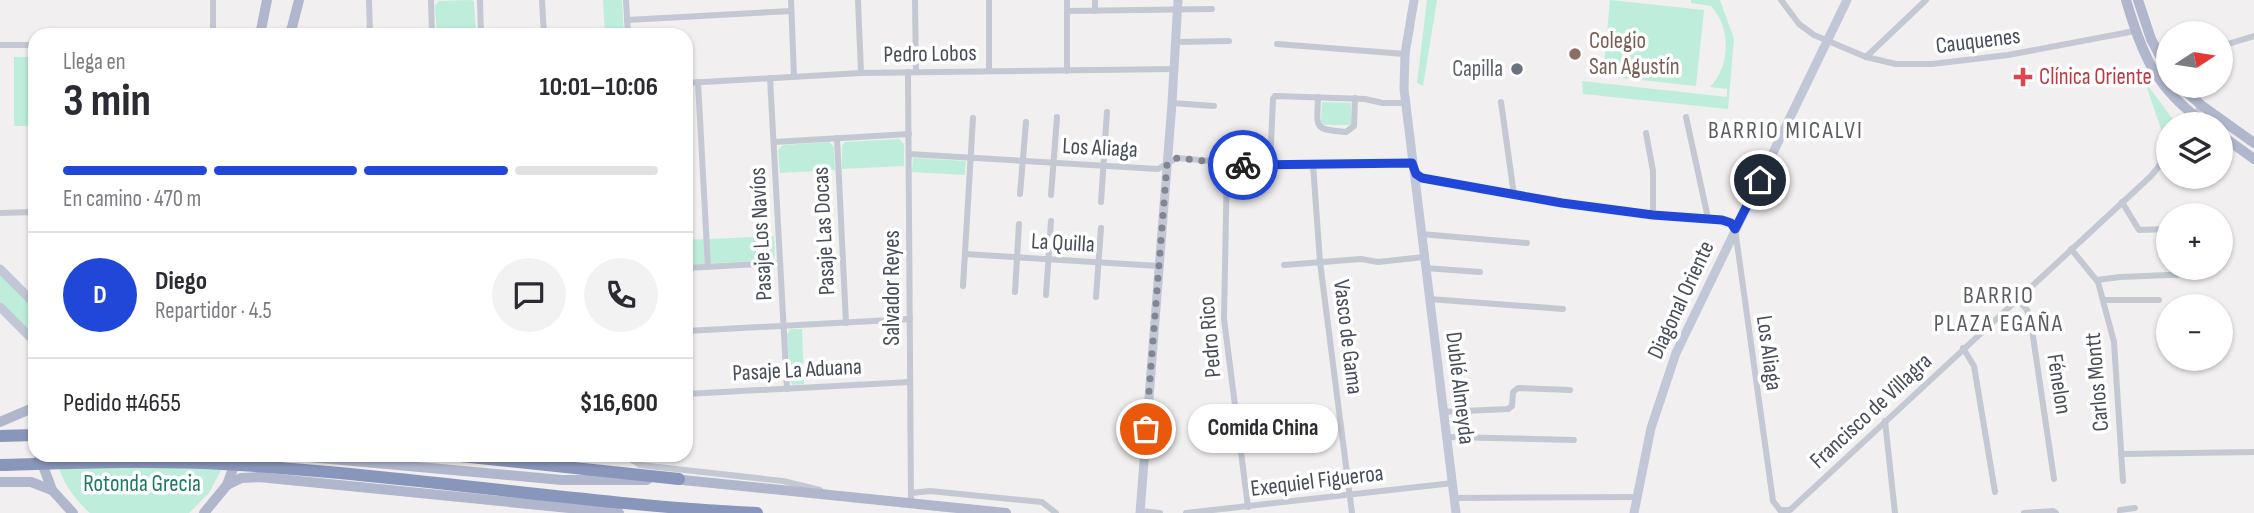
<!DOCTYPE html>
<html lang="es">
<meta charset="utf-8">
<style>
:root{--surface:#fff;--page:#f2f2f3;--text:#2b2b33;--muted:#7c7c81;--line:#e1e1e2;--accent:#2147d9}
body{margin:0;font-family:"Sofia Sans Condensed",sans-serif;background:var(--page);color:var(--text);height:100vh;display:flex;flex-direction:column;font-size:26px;white-space:nowrap}
*{box-sizing:border-box;margin:0}
p{font-size:23px;color:var(--muted)}
.icon{flex:none;width:38px;height:38px;fill:none;stroke:currentColor;stroke-width:2;stroke-linecap:round;stroke-linejoin:round}
.map{position:relative;flex:1;overflow:hidden}
.panel{position:absolute;left:28px;top:28px;width:665px;height:434px;display:flex;flex-direction:column;background:var(--surface);border-radius:21px;box-shadow:0 2px 5px #0004}
.panel>*{flex:none}
.needle{width:46px;rotate:78deg}
.tools{position:absolute;left:2156px;top:21px;display:grid;gap:14px}
.tools a{display:grid;place-items:center;width:77px;height:77px;border-radius:50%;background:var(--surface);box-shadow:0 2px 5px #0004;font-size:35px}
.pin{position:absolute;display:grid;place-items:center;width:60px;height:60px;color:#fff;margin:-30px;border:4px solid #fff;border-radius:50%;box-shadow:0 2px 7px #0007}
.courier{position:absolute;display:grid;place-items:center;width:70px;height:70px;margin:-35px;border:5px solid #2147d9;border-radius:50%;background:#fff;color:#222;box-shadow:0 2px 9px #0007}
.bubble{position:absolute;height:49px;border-radius:24px;background:var(--surface);box-shadow:0 2px 5px #0004;font-size:23px;font-weight:700;line-height:49px;text-align:center}
.overview em{font-style:normal;font-weight:700}
.overview div{display:flex;flex-direction:column-reverse}
.overview{display:flex;align-items:center;justify-content:space-between;height:119px;padding:0 35px}
h1{font-size:46px;font-weight:700;line-height:52px}
.bar{display:grid;grid-template-columns:repeat(4,1fr);gap:10px 7px;align-content:center;height:84px;padding:0 35px}
.bar i{height:9px;border-radius:5px;background:var(--line)}
.bar .active{background:var(--accent)}
.bar p{grid-column:span 4}
.line{display:flex;align-items:center;gap:18px;padding:0 35px;border-top:2px solid var(--line)}
.line div{flex:1}
.round{display:grid;place-items:center;flex:none;width:74px;height:74px;border-radius:37px;background:var(--page)}
.map>svg:first-child{display:block}
.green{fill:#bfeddb}
.lines{fill:none;stroke-linecap:round;stroke-linejoin:round}
.street{stroke:#c3c8d3;stroke-width:6}
.secondary{stroke:#c2c7d7;stroke-width:9}
.primary{stroke:#b0b7cc;stroke-width:10}
.highway{stroke:#8996bb;stroke-width:12}
.done{stroke:#83868f;stroke-width:7;stroke-dasharray:0 12.6}
.route{stroke:#2147d9;stroke-width:9}
.education-dot{fill:#8d6e63;stroke:#fff;stroke-width:2.5}
.worship-dot{fill:#6b7280;stroke:#fff;stroke-width:2.5}
.health-dot{fill:#e0444e;stroke:#fff;stroke-width:2.5}
.labels{text-anchor:middle;dominant-baseline:central;stroke-width:7;stroke-linejoin:round;paint-order:stroke}
.education-label{font-size:23px;fill:#785e54;stroke:#fff;text-anchor:start}
.street-label{font-size:23px;fill:#484d5b;stroke:#fff}
.worship-label{font-size:23px;fill:#5b616d;stroke:#fff;text-anchor:end}
.health-label{font-size:23px;fill:#be3a42;stroke:#fff;text-anchor:start}
.park-label{font-size:23px;fill:#1b7a60;stroke:#fff}
.neighbourhood-label{font-size:24px;letter-spacing:2px;fill:#5c5d63;stroke:#fff}
</style>
<div class="map">
<svg width="2254" height="513" viewBox="0 0 2254 513">
<rect width="100%" height="100%" fill="#f1efef"/>
<g class="green">
<polygon points="471,0 474,2 476,35 437,35 435,6 439,1"/>
<polygon points="603,0 622,0 624,35 605,35"/>
<polygon points="1427,0 1437,0 1423,86 1417,83"/>
<polygon points="1610,0 1704,10 1696,86 1603,76"/>
<path d="M1691,0h29l14,39 -6,70 -145,-15 -1,-13 145,16v-8l-17,-2c21,-21 21,-60 1,-81l-20,-3z"/>
<polygon points="35,57 35,126 14,126 14,57"/>
<polygon points="2145,82 2172,118 2180,124 2168,124 2168,147 2163,152 2161,129"/>
<polygon points="1322,102 1351,103 1351,125 1321,125"/>
<polygon points="899,139 904,144 904,166 842,169 842,146 845,142"/>
<polygon points="829,142 834,147 835,170 780,173 778,150 783,145"/>
<polygon points="913,158 966,161 965,175 912,172"/>
<polygon points="774,236 775,256 771,260 686,265 686,240"/>
<polygon points="0,273 35,307 35,338 0,302"/>
<polygon points="791,329 802,329 804,384 793,385 790,381 787,334"/>
<path d="M56,455h173l-20,38 -20,20h-99c-17,-15 -31,-35 -34,-58z"/>
</g>
<g class="lines">
<g class="street">
<polyline points="213,0 213,35"/>
<polyline points="369,0 370,35"/>
<polyline points="431,0 432,35"/>
<polyline points="480,0 481,35"/>
<polyline points="542,0 544,35"/>
<polyline points="626,0 628,35"/>
<polyline points="791,0 794,76"/>
<polyline points="858,0 861,73"/>
<polyline points="915,0 916,72"/>
<polyline points="989,0 989,71"/>
<polyline points="1781,0 1799,24 1814,35 1866,57 1896,64 1932,64 2008,55 2135,31"/>
<polyline points="1067,11 1212,9"/>
<polyline points="1095,11 1095,0"/>
<polyline points="627,20 791,11"/>
<polyline points="1176,42 1229,41"/>
<polyline points="1277,44 1405,54"/>
<polyline points="0,45 35,45"/>
<polyline points="2221,46 2254,36"/>
<polyline points="1866,57 1926,0"/>
<polyline points="1067,71 1067,0"/>
<polyline points="908,72 911,503"/>
<polyline points="770,78 787,389"/>
<polyline points="698,82 708,267"/>
<polyline points="686,83 861,73 1174,69"/>
<path d="M1318,97c-1,32 -5,32 28,35l8,-6 1,-28"/>
<polyline points="1501,102 1514,195"/>
<polyline points="1172,103 1214,106"/>
<polyline points="1686,117 1708,218"/>
<polyline points="2191,124 2201,105"/>
<polyline points="1724,128 1750,130 1780,137"/>
<polyline points="1646,133 1653,171 1653,215"/>
<polyline points="837,138 846,323"/>
<polyline points="774,142 909,134"/>
<polyline points="909,154 1158,169 1177,158 1270,166 1412,163"/>
<polyline points="1227,163 1224,319 1248,507"/>
<polyline points="1313,164 1320,262 1352,513"/>
<polyline points="1270,166 1273,99 1275,96 1365,99 1383,103 1405,103"/>
<polyline points="1414,170 1422,178 1561,203 1653,215 1722,220 1731,223 1735,229 1773,501 1780,510"/>
<polyline points="1020,194 1026,122"/>
<polyline points="1051,195 1057,117"/>
<polyline points="1101,202 1107,112"/>
<polyline points="2122,202 2139,230 2168,229"/>
<polyline points="0,213 35,212"/>
<polyline points="1421,234 1527,243"/>
<polyline points="2071,249 2098,282 2114,342 2123,481"/>
<polyline points="965,254 1159,266"/>
<polyline points="1284,265 1361,259 1378,262 1424,257"/>
<polyline points="686,268 780,263"/>
<polyline points="1425,268 1480,272"/>
<polyline points="2097,280 2120,277 2194,274"/>
<polyline points="963,286 973,118"/>
<polyline points="1015,292 1019,224"/>
<polyline points="1046,295 1051,221"/>
<polyline points="1096,297 1101,228"/>
<polyline points="2017,298 2027,310 2031,323 2054,479"/>
<polyline points="1429,299 1563,309"/>
<polyline points="2103,300 2159,300"/>
<polyline points="686,331 910,319"/>
<polyline points="1963,348 1974,366 1995,492"/>
<polyline points="686,394 910,382"/>
<polyline points="1443,412 1508,409 1512,406 1513,392 1518,388 1570,390"/>
<polyline points="1885,421 1895,513"/>
<polyline points="1447,437 1574,440"/>
<polyline points="2121,454 2254,452"/>
<polyline points="630,455 632,460 640,465 783,481 820,490"/>
<polyline points="911,493 930,491 1042,502 1056,513"/>
<polyline points="1455,498 1637,497"/>
<polyline points="1780,510 1790,510 2151,176 2168,155"/>
<polyline points="1140,511 1160,513"/>
<polyline points="1186,513 1453,483"/>
<polyline points="2024,513 2053,511 2056,513"/>
<polyline points="2120,513 2120,510 2135,508"/>
</g>
<g class="secondary">
<polyline points="1414,0 1405,54 1404,89 1456,513"/>
<polyline points="0,269 35,304"/>
<polyline points="0,307 35,342"/>
<polyline points="1140,513 1172,103 1178,0"/>
<polyline points="1634,513 1651,428 1676,353 1847,0"/>
</g>
<g class="primary">
<path d="M2126,0c17,57 30,89 80,124"/>
<polyline points="2138,0 2151,39 2168,71"/>
<polyline points="260,35 267,0"/>
<polyline points="290,35 299,0"/>
<polyline points="2180,86 2201,105 2254,143"/>
<polyline points="2221,135 2254,159"/>
<polyline points="0,422 35,407"/>
<polyline points="39,455 52,490 73,513"/>
<polyline points="287,455 562,480 647,480"/>
<polyline points="673,479 1006,513"/>
<polyline points="0,482 31,482 52,490"/>
<polyline points="227,485 241,478 259,477 619,513"/>
<polyline points="204,513 227,485 238,455"/>
</g>
<g class="highway">
<polyline points="0,436 35,435"/>
<polyline points="451,455 679,479"/>
<path d="M0,465c74,-2 149,-5 223,-1 178,10 355,40 534,49"/>
</g>
</g>
<g class="lines">
<polyline class="done" points="1146,429 1167,164 1177,158 1243,165"/>
<polyline class="route" points="1243,165 1412,163 1416,174 1422,178 1562,203 1653,215 1722,220 1731,223 1735,229 1760,180"/>
</g>
<circle class="education-dot" cx="1575" cy="54" r="7"/>
<circle class="worship-dot" cx="1517" cy="69" r="7"/>
<path class="health-dot" d="M2019.5 66.5h7v7h7v7h-7v7h-7v-7h-7v-7h7z"/>
<g class="labels">
<g class="education-label">
<text x="1589" y="41">Colegio<tspan x="1589" dy="26">San Agustín</tspan></text>
</g>
<g class="street-label">
<text transform="translate(1978 41) rotate(-7)">Cauquenes</text>
<text transform="translate(930 54) rotate(-1)">Pedro Lobos</text>
<text transform="translate(1100 148) rotate(3)">Los Aliaga</text>
<text transform="translate(824 231) rotate(-93)">Pasaje Las Docas</text>
<text transform="translate(761 234) rotate(-93)">Pasaje Los Navíos</text>
<text transform="translate(1063 243) rotate(3)">La Quilla</text>
<text transform="translate(892 288) rotate(-90)">Salvador Reyes</text>
<text transform="translate(1681 300) rotate(-65)">Diagonal Oriente</text>
<text transform="translate(1210 337) rotate(-95)">Pedro Rico</text>
<text transform="translate(1348 337) rotate(83)">Vasco de Gama</text>
<text transform="translate(1769 353) rotate(82)">Los Aliaga</text>
<text transform="translate(797 370) rotate(-3)">Pasaje La Aduana</text>
<text transform="translate(2097 382) rotate(-95)">Carlos Montt</text>
<text transform="translate(2059 384) rotate(81)">Fénelon</text>
<text transform="translate(1460 388) rotate(83)">Dublé Almeyda</text>
<text transform="translate(1871 411) rotate(-43)">Francisco de Villagra</text>
<text transform="translate(1317 481) rotate(-7)">Exequiel Figueroa</text>
</g>
<g class="worship-label">
<text x="1503" y="69">Capilla</text>
</g>
<g class="health-label">
<text x="2039" y="77">Clínica Oriente</text>
</g>
<g class="park-label">
<text x="142" y="484">Rotonda Grecia</text>
</g>
<g class="neighbourhood-label">
<text x="1786" y="130">BARRIO MICALVI</text>
<text x="1999" y="295">BARRIO<tspan x="1999" dy="28">PLAZA EGAÑA</tspan></text>
</g>
</g>
</svg>
<div class="tools">
<a><svg class="needle" viewBox="-14 -14 28 28"><path d="M0-13l5 13h-10z" fill="#e53935"/><path d="M0 13l5-13h-10z" fill="#7c7c81"/></svg></a>
<a><svg class="icon" aria-label="layers" viewBox="0 0 24 24"><path d="M12 4l9 5-9 5-9-5zM3 14l9 5 9-5"/></svg></a>
<a>+</a>
<a>−</a>
</div>
<div class="pin" style="left:1146px;top:429px;background:#ea580c"><svg class="icon" aria-label="bag" viewBox="0 0 24 24"><path d="M5 8h14l-1 12H6zM9 8a3 3 0 0 1 6 0"/></svg></div>
<div class="pin" style="left:1760px;top:180px;background:#1f2937"><svg class="icon" aria-label="home" viewBox="0 0 24 24"><path d="M3 11l9-7 9 7M6 9v11h12V9"/></svg></div>
<div class="courier" style="left:1243px;top:165px"><svg class="icon" aria-label="bike" viewBox="0 0 24 24"><circle cx="6" cy="16" r="4"/><circle cx="18" cy="16" r="4"/><path d="M6 16l4-8h5l3 8M10 8l3 8H6M13 5h3"/></svg></div>
<div class="bubble" style="left:1188px;top:404px;width:150px">Comida China</div>
<section class="panel">
<div class="overview"><div><h1>3 min</h1><p>Llega en</p></div><em>10:01–10:06</em></div>
<div class="bar"><i class="active"></i><i class="active"></i><i class="active"></i><i></i><p>En camino · 470 m</p></div>
<div class="line" style="height:126px"><b class="round" style="background:var(--accent);color:#fff">D</b><div><b>Diego</b><p>Repartidor · 4.5</p></div><a class="round"><svg class="icon" aria-label="chat" viewBox="0 0 24 24"><path d="M4 5h16v11H9l-5 4z"/></svg></a><a class="round"><svg class="icon" aria-label="phone" viewBox="0 0 24 24"><path d="M5 4h4l2 5-3 2q2 4 5 5l2-3 5 2v4C11 20 4 13 5 4z"/></svg></a></div>
<div class="line" style="height:91px"><div>Pedido #4655</div><b>$16,600</b></div>
</section>
</div>
